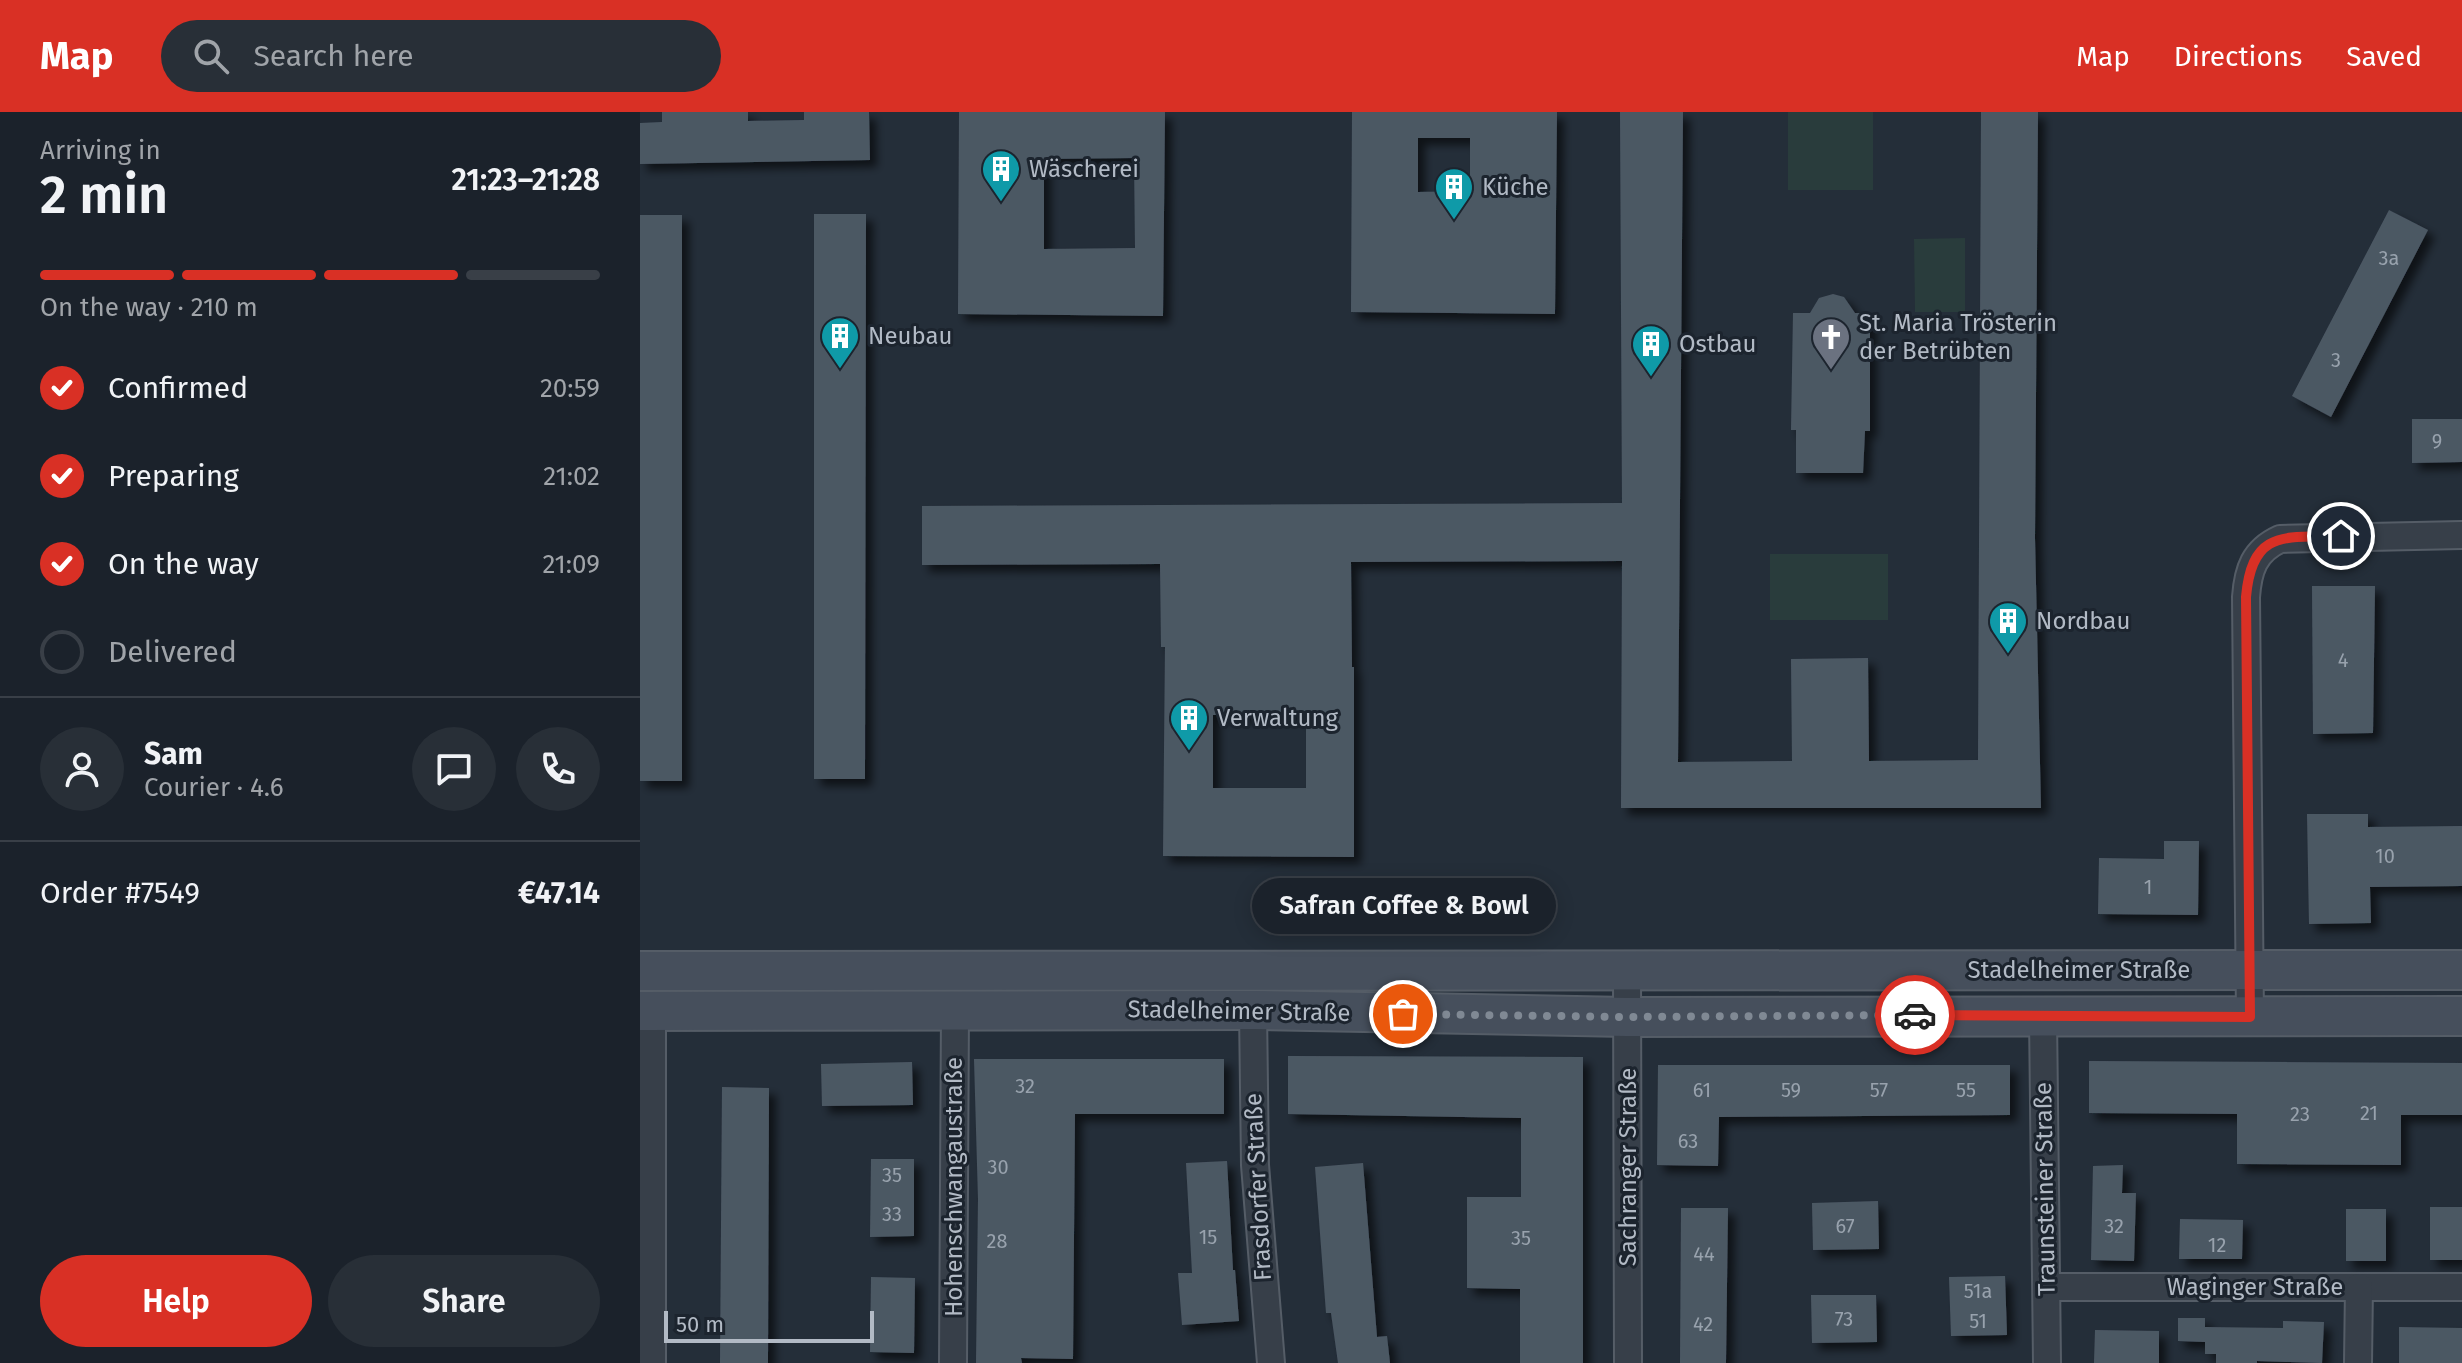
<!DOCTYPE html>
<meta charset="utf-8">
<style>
:root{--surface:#1b222b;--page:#282f37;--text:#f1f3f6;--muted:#a0a4a9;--line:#393f47;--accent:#d93025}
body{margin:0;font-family:"Fira Sans",sans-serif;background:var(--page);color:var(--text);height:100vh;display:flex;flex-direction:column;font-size:30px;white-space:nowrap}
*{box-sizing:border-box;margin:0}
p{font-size:26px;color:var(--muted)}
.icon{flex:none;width:44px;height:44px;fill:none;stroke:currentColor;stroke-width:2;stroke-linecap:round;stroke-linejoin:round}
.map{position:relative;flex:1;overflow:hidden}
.side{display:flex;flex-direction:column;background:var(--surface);width:640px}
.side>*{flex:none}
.scale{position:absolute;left:24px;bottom:20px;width:210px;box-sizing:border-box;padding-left:8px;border:4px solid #b2bac5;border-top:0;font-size:22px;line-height:28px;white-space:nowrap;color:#b2bac5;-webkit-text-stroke:6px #1c242e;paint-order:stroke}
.pin{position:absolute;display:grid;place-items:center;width:68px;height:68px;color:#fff;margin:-34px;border:4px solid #fff;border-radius:50%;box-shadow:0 2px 8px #0007}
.courier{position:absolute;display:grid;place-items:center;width:80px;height:80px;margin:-40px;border:6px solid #d93025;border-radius:50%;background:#fff;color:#222;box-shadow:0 2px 10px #0007}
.bubble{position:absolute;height:56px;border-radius:28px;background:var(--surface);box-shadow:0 4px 20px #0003,0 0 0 2px var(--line);font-size:26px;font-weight:600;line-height:56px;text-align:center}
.head em{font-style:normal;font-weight:600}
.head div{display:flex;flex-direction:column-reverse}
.head{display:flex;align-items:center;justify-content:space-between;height:136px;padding:0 40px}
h1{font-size:52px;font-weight:600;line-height:60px}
.bar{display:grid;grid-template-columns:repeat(4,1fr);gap:12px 8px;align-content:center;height:96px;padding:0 40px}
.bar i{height:10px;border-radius:6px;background:var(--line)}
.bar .current{background:var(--accent)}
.bar p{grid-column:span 4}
.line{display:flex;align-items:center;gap:20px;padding:0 40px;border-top:2px solid var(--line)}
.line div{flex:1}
.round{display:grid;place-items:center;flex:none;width:84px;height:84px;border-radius:42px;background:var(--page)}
ol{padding:0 40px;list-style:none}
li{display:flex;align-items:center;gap:24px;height:88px}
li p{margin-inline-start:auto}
li .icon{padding:8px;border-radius:50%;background:var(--accent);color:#fff;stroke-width:4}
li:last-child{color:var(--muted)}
li i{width:44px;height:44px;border:4px solid var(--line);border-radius:50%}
.button{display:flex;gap:16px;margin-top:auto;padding:16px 40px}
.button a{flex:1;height:92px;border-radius:48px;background:var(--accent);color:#fff;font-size:32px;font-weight:600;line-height:92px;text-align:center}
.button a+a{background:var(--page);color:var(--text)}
header{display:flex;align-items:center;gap:48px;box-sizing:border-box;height:112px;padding:0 40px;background:var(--accent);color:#fff}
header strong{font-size:38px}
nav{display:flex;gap:44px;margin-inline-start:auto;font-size:28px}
.search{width:560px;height:72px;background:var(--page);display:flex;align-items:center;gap:20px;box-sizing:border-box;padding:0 28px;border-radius:44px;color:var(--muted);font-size:30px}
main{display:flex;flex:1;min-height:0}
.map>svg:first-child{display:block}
.green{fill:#293c3c}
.building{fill:#4c5864;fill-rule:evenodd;filter:url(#shadow)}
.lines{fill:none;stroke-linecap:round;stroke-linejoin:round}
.minor-casing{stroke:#555d67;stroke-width:30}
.secondary-casing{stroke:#555d67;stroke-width:42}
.minor{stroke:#373f49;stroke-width:26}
.secondary{stroke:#464f5c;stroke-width:38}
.done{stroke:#808994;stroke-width:8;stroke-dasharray:0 14.4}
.route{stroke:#d93025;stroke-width:10}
.labels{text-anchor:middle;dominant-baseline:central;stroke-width:6;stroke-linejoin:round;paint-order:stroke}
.number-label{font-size:20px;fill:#98a2ad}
.poi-label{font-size:24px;fill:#b2bac5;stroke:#1c242e;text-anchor:start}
.street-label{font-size:24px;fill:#b2bac5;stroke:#1c242e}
</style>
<header>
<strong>Map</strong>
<div class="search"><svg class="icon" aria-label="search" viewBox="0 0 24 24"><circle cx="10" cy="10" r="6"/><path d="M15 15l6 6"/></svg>Search here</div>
<nav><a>Map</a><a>Directions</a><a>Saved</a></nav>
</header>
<main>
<section class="side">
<div class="head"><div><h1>2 min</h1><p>Arriving in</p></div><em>21:23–21:28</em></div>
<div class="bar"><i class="current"></i><i class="current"></i><i class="current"></i><i></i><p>On the way · 210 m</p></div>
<ol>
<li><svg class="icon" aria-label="check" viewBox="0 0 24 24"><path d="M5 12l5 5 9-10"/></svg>Confirmed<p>20:59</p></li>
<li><svg class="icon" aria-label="check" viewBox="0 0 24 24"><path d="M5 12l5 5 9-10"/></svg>Preparing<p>21:02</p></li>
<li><svg class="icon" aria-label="check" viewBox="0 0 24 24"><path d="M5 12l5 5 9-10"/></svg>On the way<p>21:09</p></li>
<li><i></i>Delivered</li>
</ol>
<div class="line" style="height:144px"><a class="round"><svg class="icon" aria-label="person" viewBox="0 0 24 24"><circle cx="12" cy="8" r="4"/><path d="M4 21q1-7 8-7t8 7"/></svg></a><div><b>Sam</b><p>Courier · 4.6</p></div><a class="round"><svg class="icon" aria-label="chat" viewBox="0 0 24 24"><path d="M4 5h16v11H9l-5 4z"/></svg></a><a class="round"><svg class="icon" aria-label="phone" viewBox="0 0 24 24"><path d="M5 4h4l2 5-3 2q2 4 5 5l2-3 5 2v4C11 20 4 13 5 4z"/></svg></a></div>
<div class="line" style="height:104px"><div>Order #7549</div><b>€47.14</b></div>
<div class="button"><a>Help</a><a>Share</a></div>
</section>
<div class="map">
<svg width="1822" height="1251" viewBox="0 0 1822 1251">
<defs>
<filter id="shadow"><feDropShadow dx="7" dy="7" stdDeviation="4" flood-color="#0009"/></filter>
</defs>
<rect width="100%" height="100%" fill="#242e39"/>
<g class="green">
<rect x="1148" y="0" width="85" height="78"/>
<polygon points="1325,126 1325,200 1275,200 1274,127"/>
<rect x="1130" y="442" width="118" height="66"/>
</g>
<g class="building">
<polygon points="22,0 108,0 108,9 164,8 164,0 229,0 230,48 0,52 0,11 22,10"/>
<path d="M319,0h206l-2,204 -205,-2zM494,46l1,90 -91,1v-90z"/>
<path d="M712,0h205l-2,202 -204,-2zM778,26h52v53l-52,1z"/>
<path d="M980,0h63l-5,650 114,-1 -1,-102 77,-1 1,103 109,-1 3,-648h57l-3,426 6,270h-420l1,-247 -271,1 1,105h2v190l-191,-1 2,-209h-4l-1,-83 -238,1v-59l700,-3zM573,603h93v73h-93z"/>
<polygon points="1749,98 1788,118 1691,305 1652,284"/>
<polygon points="174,102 226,102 225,667 174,667"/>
<rect x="0" y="103" width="42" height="566"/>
<polygon points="1193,182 1204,185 1215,201 1230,201 1230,319 1225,319 1223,361 1156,361 1156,318 1151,318 1153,201 1170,201 1179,186"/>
<polygon points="1772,307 1822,307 1822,350 1772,351"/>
<polygon points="1672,474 1735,474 1733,621 1673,622"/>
<polygon points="1667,702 1728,702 1728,715 1822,714 1822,774 1730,775 1731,811 1669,812"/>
<polygon points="1524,729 1559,729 1558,803 1458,802 1459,746 1524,747"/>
<polygon points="648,944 943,945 943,1251 880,1251 880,1177 827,1176 827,1085 881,1085 881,1006 648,1002"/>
<polygon points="334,947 584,947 584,1002 435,1002 433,1247 381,1246 382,1251 336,1251 338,1087"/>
<polygon points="1449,949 1822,951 1822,1003 1761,1003 1761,1053 1597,1052 1597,1002 1449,1001"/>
<polygon points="272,950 273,993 182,994 181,952"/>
<polygon points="1018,953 1370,953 1370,1003 1079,1005 1078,1054 1017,1053"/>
<polygon points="82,975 129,976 128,1251 80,1251"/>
<polygon points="231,1047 274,1047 274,1124 230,1125"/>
<polygon points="587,1049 593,1158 595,1158 599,1209 542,1213 538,1161 552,1161 546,1051"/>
<polygon points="723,1051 737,1225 747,1224 750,1251 698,1251 691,1201 686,1201 675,1055"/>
<polygon points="1483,1053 1482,1081 1496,1081 1494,1149 1451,1148 1453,1054"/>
<polygon points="1238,1089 1239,1137 1173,1138 1172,1091"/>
<rect x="1790" y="1095" width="32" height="53"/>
<polygon points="1041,1096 1088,1096 1086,1251 1040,1251"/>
<rect x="1706" y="1097" width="40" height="52"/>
<polygon points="1540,1107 1603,1108 1602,1147 1539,1147"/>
<polygon points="1365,1164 1367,1223 1311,1224 1309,1165"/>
<polygon points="231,1165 275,1166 274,1241 230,1240"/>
<polygon points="1171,1183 1236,1183 1237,1230 1172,1231"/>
<polygon points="1538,1206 1565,1206 1565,1230 1538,1229"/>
<polygon points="1643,1209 1684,1210 1682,1251 1617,1249 1617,1251 1576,1251 1576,1242 1565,1242 1565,1215 1643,1216"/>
<polygon points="1759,1215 1822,1216 1822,1251 1759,1251"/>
<polygon points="1455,1218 1519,1219 1519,1251 1454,1251"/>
</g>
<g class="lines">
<defs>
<g id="minor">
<polyline points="987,858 988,1251"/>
<polyline points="613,898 615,1053 631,1251"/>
<polyline points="1403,904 1407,1251"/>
<path d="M1610,905l-4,-420c2,-27 8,-46 34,-58l182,-4"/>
<polyline points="1407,1175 1822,1175"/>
<polyline points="12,1251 12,899"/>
<polyline points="313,1251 315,898"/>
<polyline points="1718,1251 1719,1175"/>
</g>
<g id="secondary">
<polyline points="0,859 1822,858"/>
<polyline points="0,899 613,898 987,905 1822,904"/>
</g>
</defs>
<use href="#minor" class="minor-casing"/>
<use href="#secondary" class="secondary-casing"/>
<use href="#minor" class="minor"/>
<use href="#secondary" class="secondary"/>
</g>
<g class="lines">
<polyline class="done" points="763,902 987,905 1275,903"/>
<path class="route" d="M1275,903l335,2 -4,-420c6,-69 40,-59 95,-61"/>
</g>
<defs>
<symbol id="building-pin" viewBox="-11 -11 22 30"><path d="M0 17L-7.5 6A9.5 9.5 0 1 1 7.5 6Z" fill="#0f9aa8" stroke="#1c242e"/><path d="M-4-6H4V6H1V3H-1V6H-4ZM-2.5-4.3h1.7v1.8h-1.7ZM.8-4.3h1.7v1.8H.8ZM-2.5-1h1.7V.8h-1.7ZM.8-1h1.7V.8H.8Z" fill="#fff"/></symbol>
<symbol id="church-pin" viewBox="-11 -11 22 30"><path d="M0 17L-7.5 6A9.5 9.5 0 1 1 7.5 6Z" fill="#6b7280" stroke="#1c242e"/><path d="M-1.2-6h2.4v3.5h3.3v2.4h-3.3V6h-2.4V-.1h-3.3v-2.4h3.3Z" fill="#fff"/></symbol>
</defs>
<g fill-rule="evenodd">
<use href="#building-pin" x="339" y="35" width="44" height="60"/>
<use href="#building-pin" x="792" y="53" width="44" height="60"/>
<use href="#building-pin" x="178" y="202" width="44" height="60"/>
<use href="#church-pin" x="1169" y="203" width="44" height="60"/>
<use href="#building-pin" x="989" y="210" width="44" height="60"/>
<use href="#building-pin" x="1346" y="487" width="44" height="60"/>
<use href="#building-pin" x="527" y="584" width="44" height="60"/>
</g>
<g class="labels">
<g class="number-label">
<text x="1749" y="146">3a</text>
<text x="1696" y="248">3</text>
<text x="1797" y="329">9</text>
<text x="1703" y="548">4</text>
<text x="1745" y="744">10</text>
<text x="1508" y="775">1</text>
<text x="385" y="974">32</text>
<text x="1062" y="978">61</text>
<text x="1151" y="978">59</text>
<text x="1239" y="978">57</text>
<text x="1326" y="978">55</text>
<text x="1729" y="1001">21</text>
<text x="1660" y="1002">23</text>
<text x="1048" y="1029">63</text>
<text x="358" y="1055">30</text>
<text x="252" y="1063">35</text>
<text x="252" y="1102">33</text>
<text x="1205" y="1114">67</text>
<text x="1474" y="1114">32</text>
<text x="568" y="1125">15</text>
<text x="881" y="1126">35</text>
<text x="357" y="1129">28</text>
<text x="1577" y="1133">12</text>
<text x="1064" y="1142">44</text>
<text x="1338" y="1179">51a</text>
<text x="1204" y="1207">73</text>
<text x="1338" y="1209">51</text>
<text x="1063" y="1212">42</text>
</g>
<g class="poi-label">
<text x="389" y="57">Wäscherei</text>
<text x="842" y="75">Küche</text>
<text x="1219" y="211">St. Maria Trösterin<tspan x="1219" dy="28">der Betrübten</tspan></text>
<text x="228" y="224">Neubau</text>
<text x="1039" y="232">Ostbau</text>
<text x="1396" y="509">Nordbau</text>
<text x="577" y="606">Verwaltung</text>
</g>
<g class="street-label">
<text x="1439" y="858">Stadelheimer Straße</text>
<text transform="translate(599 899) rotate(1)">Stadelheimer Straße</text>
<text transform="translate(988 1055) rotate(-90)">Sachranger Straße</text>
<text transform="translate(314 1075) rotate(-90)">Hohenschwangaustraße</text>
<text transform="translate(618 1075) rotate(-93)">Frasdorfer Straße</text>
<text transform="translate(1405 1077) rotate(-91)">Traunsteiner Straße</text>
<text x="1615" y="1175">Waginger Straße</text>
</g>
</g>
</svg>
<div class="scale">50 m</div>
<div class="pin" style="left:763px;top:902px;background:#ea580c"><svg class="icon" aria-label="bag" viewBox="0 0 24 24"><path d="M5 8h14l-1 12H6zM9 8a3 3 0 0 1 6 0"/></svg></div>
<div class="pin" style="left:1701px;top:424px;background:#1f2937"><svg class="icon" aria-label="home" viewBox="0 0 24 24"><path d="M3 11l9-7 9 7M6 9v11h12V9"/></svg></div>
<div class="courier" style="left:1275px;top:903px"><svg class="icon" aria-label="car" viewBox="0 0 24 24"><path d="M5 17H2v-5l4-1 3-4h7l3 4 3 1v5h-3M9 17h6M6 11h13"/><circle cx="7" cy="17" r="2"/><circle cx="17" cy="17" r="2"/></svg></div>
<div class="bubble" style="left:612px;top:766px;width:304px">Safran Coffee &amp; Bowl</div>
</div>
</main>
